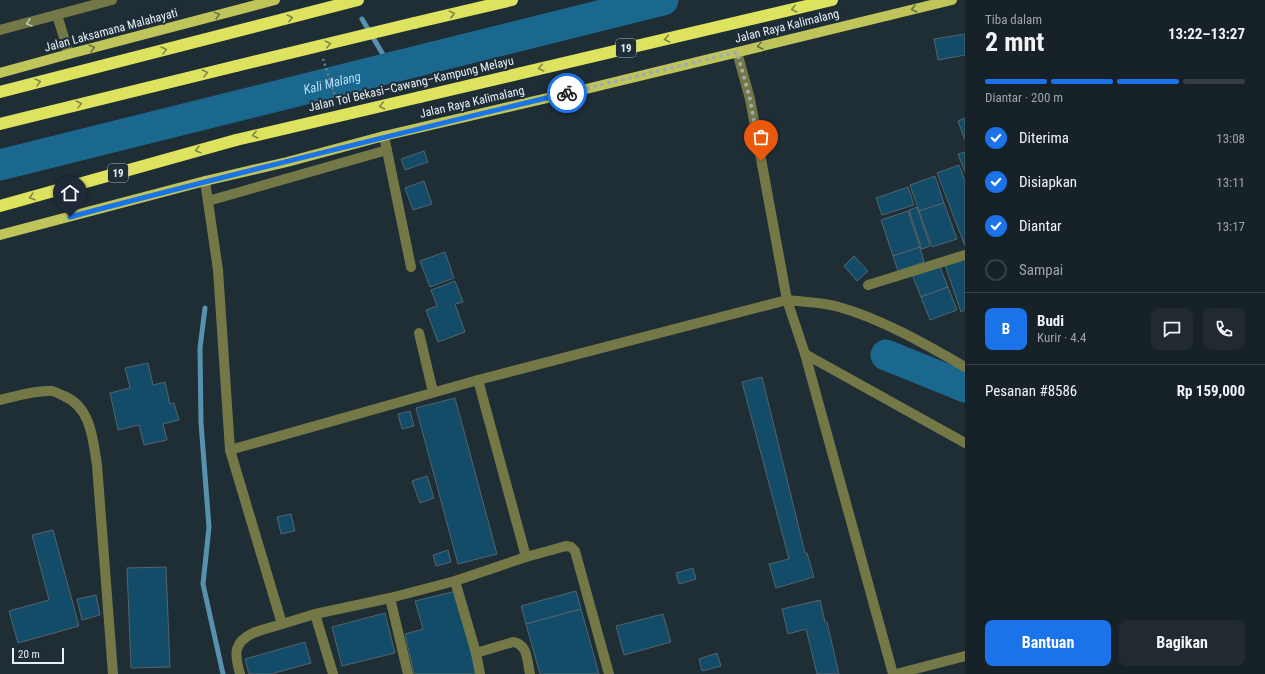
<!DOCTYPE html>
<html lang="id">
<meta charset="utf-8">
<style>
:root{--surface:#172228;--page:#202a30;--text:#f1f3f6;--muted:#9ea4a8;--line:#363f45;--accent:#1a73e8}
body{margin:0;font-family:"Roboto Condensed",sans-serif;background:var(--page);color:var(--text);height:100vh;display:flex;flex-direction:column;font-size:15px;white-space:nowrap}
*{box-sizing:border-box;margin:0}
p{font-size:13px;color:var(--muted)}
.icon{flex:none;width:22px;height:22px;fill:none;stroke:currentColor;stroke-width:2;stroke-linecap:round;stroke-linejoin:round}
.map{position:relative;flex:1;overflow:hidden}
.drawer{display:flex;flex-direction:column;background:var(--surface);width:300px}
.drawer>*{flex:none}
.scale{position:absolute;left:12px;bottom:10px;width:52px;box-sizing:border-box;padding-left:4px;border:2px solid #e7f0f6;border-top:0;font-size:11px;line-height:14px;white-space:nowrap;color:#e7f0f6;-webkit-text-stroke:3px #1f2d35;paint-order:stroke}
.pin{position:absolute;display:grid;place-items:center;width:34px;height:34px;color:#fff;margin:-41px -17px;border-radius:50% 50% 50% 0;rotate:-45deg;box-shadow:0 0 4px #0007}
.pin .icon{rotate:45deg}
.courier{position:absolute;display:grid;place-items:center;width:40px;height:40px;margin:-20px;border:3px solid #1a73e8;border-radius:50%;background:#fff;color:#222;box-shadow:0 1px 5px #0007}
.summary em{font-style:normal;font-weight:700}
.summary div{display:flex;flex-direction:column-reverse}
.summary{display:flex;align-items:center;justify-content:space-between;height:68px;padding:0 20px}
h1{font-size:26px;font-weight:700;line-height:30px}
.bar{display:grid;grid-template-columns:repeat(4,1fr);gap:6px 4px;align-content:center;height:48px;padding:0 20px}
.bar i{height:5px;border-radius:3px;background:var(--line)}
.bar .on{background:var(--accent)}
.bar p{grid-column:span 4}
.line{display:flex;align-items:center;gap:10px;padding:0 20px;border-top:1px solid var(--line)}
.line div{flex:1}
.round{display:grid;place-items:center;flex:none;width:42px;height:42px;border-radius:8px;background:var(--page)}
ol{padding:0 20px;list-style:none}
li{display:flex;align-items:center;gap:12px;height:44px}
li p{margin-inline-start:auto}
li .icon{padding:4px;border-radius:50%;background:var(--accent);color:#fff;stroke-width:4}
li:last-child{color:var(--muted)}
li i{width:22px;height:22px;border:2px solid var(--line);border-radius:50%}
.button{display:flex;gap:8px;margin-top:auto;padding:8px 20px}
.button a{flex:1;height:46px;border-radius:8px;background:var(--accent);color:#fff;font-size:16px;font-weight:700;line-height:46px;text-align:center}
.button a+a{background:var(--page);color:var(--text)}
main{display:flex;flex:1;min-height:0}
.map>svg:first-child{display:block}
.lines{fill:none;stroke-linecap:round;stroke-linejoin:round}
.stream{stroke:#5891ae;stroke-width:5}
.river{stroke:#1b688f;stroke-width:31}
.building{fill:#124c69;stroke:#54646d}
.path{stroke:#717d84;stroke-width:2.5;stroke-dasharray:2 3;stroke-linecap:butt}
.minor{stroke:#747847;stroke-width:10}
.major{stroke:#bfc55a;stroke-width:10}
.highway{stroke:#dde35f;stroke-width:12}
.highway-bridge{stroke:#dde35f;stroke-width:12}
.oneway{stroke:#7e884a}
.oneway2{stroke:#677146}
.oneway3{stroke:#bfc6b9}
.done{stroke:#a1acb2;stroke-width:4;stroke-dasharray:0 7.2}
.route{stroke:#1a73e8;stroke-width:5}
.labels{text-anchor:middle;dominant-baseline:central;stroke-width:4;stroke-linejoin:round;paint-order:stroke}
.shield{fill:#1f2d35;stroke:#abb6bc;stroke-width:1}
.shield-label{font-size:11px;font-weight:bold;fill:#e7f0f6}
.street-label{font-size:12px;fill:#e7f0f6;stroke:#1f2d35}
.water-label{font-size:13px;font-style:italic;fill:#b9def5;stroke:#1f2d35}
</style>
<main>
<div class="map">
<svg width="965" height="674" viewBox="0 0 965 674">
<rect width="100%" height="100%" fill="#1f2d35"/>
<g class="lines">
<g class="stream">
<polyline points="362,19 391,68"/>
<polyline points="205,308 200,348 201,423 209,527 203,584 223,674"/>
</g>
<g class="river">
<path id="s1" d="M0,165l663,-165"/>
<polyline points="886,355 965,387"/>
</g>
</g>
<g class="building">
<polygon points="965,34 965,55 938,60 934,39"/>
<polygon points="965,118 965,140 958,121"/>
<polygon points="424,151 428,162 405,170 401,159"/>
<polygon points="965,152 965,172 958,154"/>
<polygon points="959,165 965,181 965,246 937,173"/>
<polygon points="935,176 944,203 919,211 910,185"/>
<polygon points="424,181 432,204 413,210 405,188"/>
<polygon points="908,187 914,205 882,215 876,198"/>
<polygon points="944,203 957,239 932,247 919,211"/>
<polygon points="917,207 930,246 922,249 909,210"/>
<polygon points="908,211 920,247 893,256 881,220"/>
<polygon points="920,247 924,262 898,271 893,256"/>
<polygon points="445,252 454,278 430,287 420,261"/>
<polygon points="854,256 868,271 857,281 844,266"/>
<polygon points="965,258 965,310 961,312 945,265"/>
<polygon points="940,267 948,287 921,297 911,272"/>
<polygon points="455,281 463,302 455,304 465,332 438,342 426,310 437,306 431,290"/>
<polygon points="948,287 957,310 930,320 921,297"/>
<polygon points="148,363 153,385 165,382 170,404 174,403 179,420 163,424 167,440 144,445 139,425 118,430 110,393 130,388 125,368"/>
<polygon points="762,377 805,553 807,553 814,577 776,588 769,564 789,559 742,382"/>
<polygon points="455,398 497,554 458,564 416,408"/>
<polygon points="410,411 414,426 402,429 398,414"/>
<polygon points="427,476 434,498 420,503 412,481"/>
<polygon points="291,514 295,531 281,534 277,517"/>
<polygon points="53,530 79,626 18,643 9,611 49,600 32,535"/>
<polygon points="448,550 451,562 436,566 433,555"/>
<polygon points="166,567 170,667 131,668 127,568"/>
<polygon points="693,568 696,579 679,584 676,573"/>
<polygon points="456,591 477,674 414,674 405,634 423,629 415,601"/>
<polygon points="576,591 581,609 526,624 521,606"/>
<polygon points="96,595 100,615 82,620 77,599"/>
<polygon points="820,600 825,622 827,622 839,674 817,674 806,629 788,634 782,609"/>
<polygon points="581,609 599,674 540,674 526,624"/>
<polygon points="385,613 395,653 342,666 332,627"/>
<polygon points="663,614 671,642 624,655 616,626"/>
<polygon points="305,642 311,663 271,674 249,674 245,659"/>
<polygon points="717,653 721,666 702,671 699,659"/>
</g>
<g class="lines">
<polyline class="path" points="323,59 337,102"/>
<g class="minor">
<polyline points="57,15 69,54"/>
<polyline points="0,30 112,0"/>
<polyline points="737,52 750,99 787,300 805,354 893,674"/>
<polyline points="384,136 411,267"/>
<path d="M205,181l13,89 12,180 52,174c-15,5 -40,8 -45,25 -2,8 1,17 3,25"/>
<polyline points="208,201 387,150"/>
<polyline points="868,285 965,255"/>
<polyline points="419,333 433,392"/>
<polyline points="805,354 965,443"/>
<polyline points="478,380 526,557"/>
<path d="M0,400c17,-4 35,-10 52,-9 4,1 8,3 12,5 27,11 29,44 33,69l16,209"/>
<path d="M230,450l248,-70 309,-80c17,2 36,2 52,7 43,12 88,38 126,60"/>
<polyline points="455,581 476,653 480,674"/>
<polyline points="390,598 408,674"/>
<polyline points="315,614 333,674"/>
<polyline points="282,624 315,614 390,598 455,581 526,557 566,546 571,547 575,551 609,674"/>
<path d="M476,653l37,-11c15,2 14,19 17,32"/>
<polyline points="896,674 965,656"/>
</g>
<g class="major">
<polyline points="0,73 69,54 275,0"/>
<polyline points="0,235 205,181 287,162 384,136 582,90 952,0"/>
</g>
<g class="highway">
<polyline points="414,23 512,0"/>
<polyline points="0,92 358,0"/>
<polyline points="420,97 832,0"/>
<polyline points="0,124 236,66"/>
<polyline points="0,206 236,140"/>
</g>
<g class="highway-bridge">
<polyline points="236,66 414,23"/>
<polyline points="236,140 420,97"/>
</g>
</g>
<defs><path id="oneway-chevron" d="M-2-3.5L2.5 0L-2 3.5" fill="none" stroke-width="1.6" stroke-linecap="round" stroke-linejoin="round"/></defs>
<g class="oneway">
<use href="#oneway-chevron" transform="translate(794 9) rotate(167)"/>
<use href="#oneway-chevron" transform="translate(452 14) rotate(-13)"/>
<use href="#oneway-chevron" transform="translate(290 18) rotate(-14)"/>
<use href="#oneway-chevron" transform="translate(667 39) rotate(167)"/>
<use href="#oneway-chevron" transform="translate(328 44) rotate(-13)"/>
<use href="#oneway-chevron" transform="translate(164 50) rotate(-14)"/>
<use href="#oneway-chevron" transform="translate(541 68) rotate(167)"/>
<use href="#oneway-chevron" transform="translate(205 73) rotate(-14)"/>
<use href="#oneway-chevron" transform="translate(38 82) rotate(-14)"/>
<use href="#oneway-chevron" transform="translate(79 104) rotate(-14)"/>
<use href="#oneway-chevron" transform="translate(382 106) rotate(167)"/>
<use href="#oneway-chevron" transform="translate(255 135) rotate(167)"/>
<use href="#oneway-chevron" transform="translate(198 150) rotate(164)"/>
<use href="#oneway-chevron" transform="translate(32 197) rotate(164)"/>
</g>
<g class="oneway2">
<use href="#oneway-chevron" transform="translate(914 9) rotate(166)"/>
<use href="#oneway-chevron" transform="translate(217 15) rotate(-15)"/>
<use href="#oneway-chevron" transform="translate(760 46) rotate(166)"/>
<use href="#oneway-chevron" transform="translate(92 48) rotate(-15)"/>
</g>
<use class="oneway3" href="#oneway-chevron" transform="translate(29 23) rotate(165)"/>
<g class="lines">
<polyline class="done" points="567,93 737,52 750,99 761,161"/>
<path class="route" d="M70,217c165,-44 331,-84 497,-124"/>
</g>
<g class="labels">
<g class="shield">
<rect x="616" y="39" width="20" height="18" rx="3"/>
<rect x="108" y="164" width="20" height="18" rx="3"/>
</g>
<g class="shield-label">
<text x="626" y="48">19</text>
<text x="118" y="173">19</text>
</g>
<g class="street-label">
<text transform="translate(787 26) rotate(-14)">Jalan Raya Kalimalang</text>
<text transform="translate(111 30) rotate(-15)">Jalan Laksamana Malahayati</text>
<text transform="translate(411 84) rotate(-13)">Jalan Tol Bekasi–Cawang–Kampung Melayu</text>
<text transform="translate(472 102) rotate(-13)">Jalan Raya Kalimalang</text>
</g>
<g class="water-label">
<text stroke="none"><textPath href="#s1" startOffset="342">Kali Malang</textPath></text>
</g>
</g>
</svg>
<div class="scale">20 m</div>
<div class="pin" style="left:761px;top:161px;background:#ea580c"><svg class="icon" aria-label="bag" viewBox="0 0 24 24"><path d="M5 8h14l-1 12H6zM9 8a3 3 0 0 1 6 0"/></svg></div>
<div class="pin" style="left:70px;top:217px;background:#1f2937"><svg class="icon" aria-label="home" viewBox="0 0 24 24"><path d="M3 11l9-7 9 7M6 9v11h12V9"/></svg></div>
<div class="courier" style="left:567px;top:93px"><svg class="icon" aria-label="bike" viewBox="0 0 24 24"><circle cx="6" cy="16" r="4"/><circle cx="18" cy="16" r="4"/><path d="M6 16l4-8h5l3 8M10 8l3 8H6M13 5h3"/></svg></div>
</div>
<section class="drawer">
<div class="summary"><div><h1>2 mnt</h1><p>Tiba dalam</p></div><em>13:22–13:27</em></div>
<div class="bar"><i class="on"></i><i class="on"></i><i class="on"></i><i></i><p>Diantar · 200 m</p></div>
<ol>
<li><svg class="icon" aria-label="check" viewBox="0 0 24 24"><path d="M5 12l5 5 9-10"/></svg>Diterima<p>13:08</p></li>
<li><svg class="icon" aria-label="check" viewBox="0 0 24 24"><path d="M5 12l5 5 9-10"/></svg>Disiapkan<p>13:11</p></li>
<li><svg class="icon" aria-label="check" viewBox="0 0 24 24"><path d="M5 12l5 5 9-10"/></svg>Diantar<p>13:17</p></li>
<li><i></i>Sampai</li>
</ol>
<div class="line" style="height:72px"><b class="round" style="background:var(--accent);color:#fff">B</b><div><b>Budi</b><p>Kurir · 4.4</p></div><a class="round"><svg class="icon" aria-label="chat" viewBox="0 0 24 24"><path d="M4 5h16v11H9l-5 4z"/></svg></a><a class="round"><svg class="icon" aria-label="phone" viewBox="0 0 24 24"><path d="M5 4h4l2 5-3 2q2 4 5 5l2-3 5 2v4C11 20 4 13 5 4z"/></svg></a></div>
<div class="line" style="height:52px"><div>Pesanan #8586</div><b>Rp 159,000</b></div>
<div class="button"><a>Bantuan</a><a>Bagikan</a></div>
</section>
</main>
